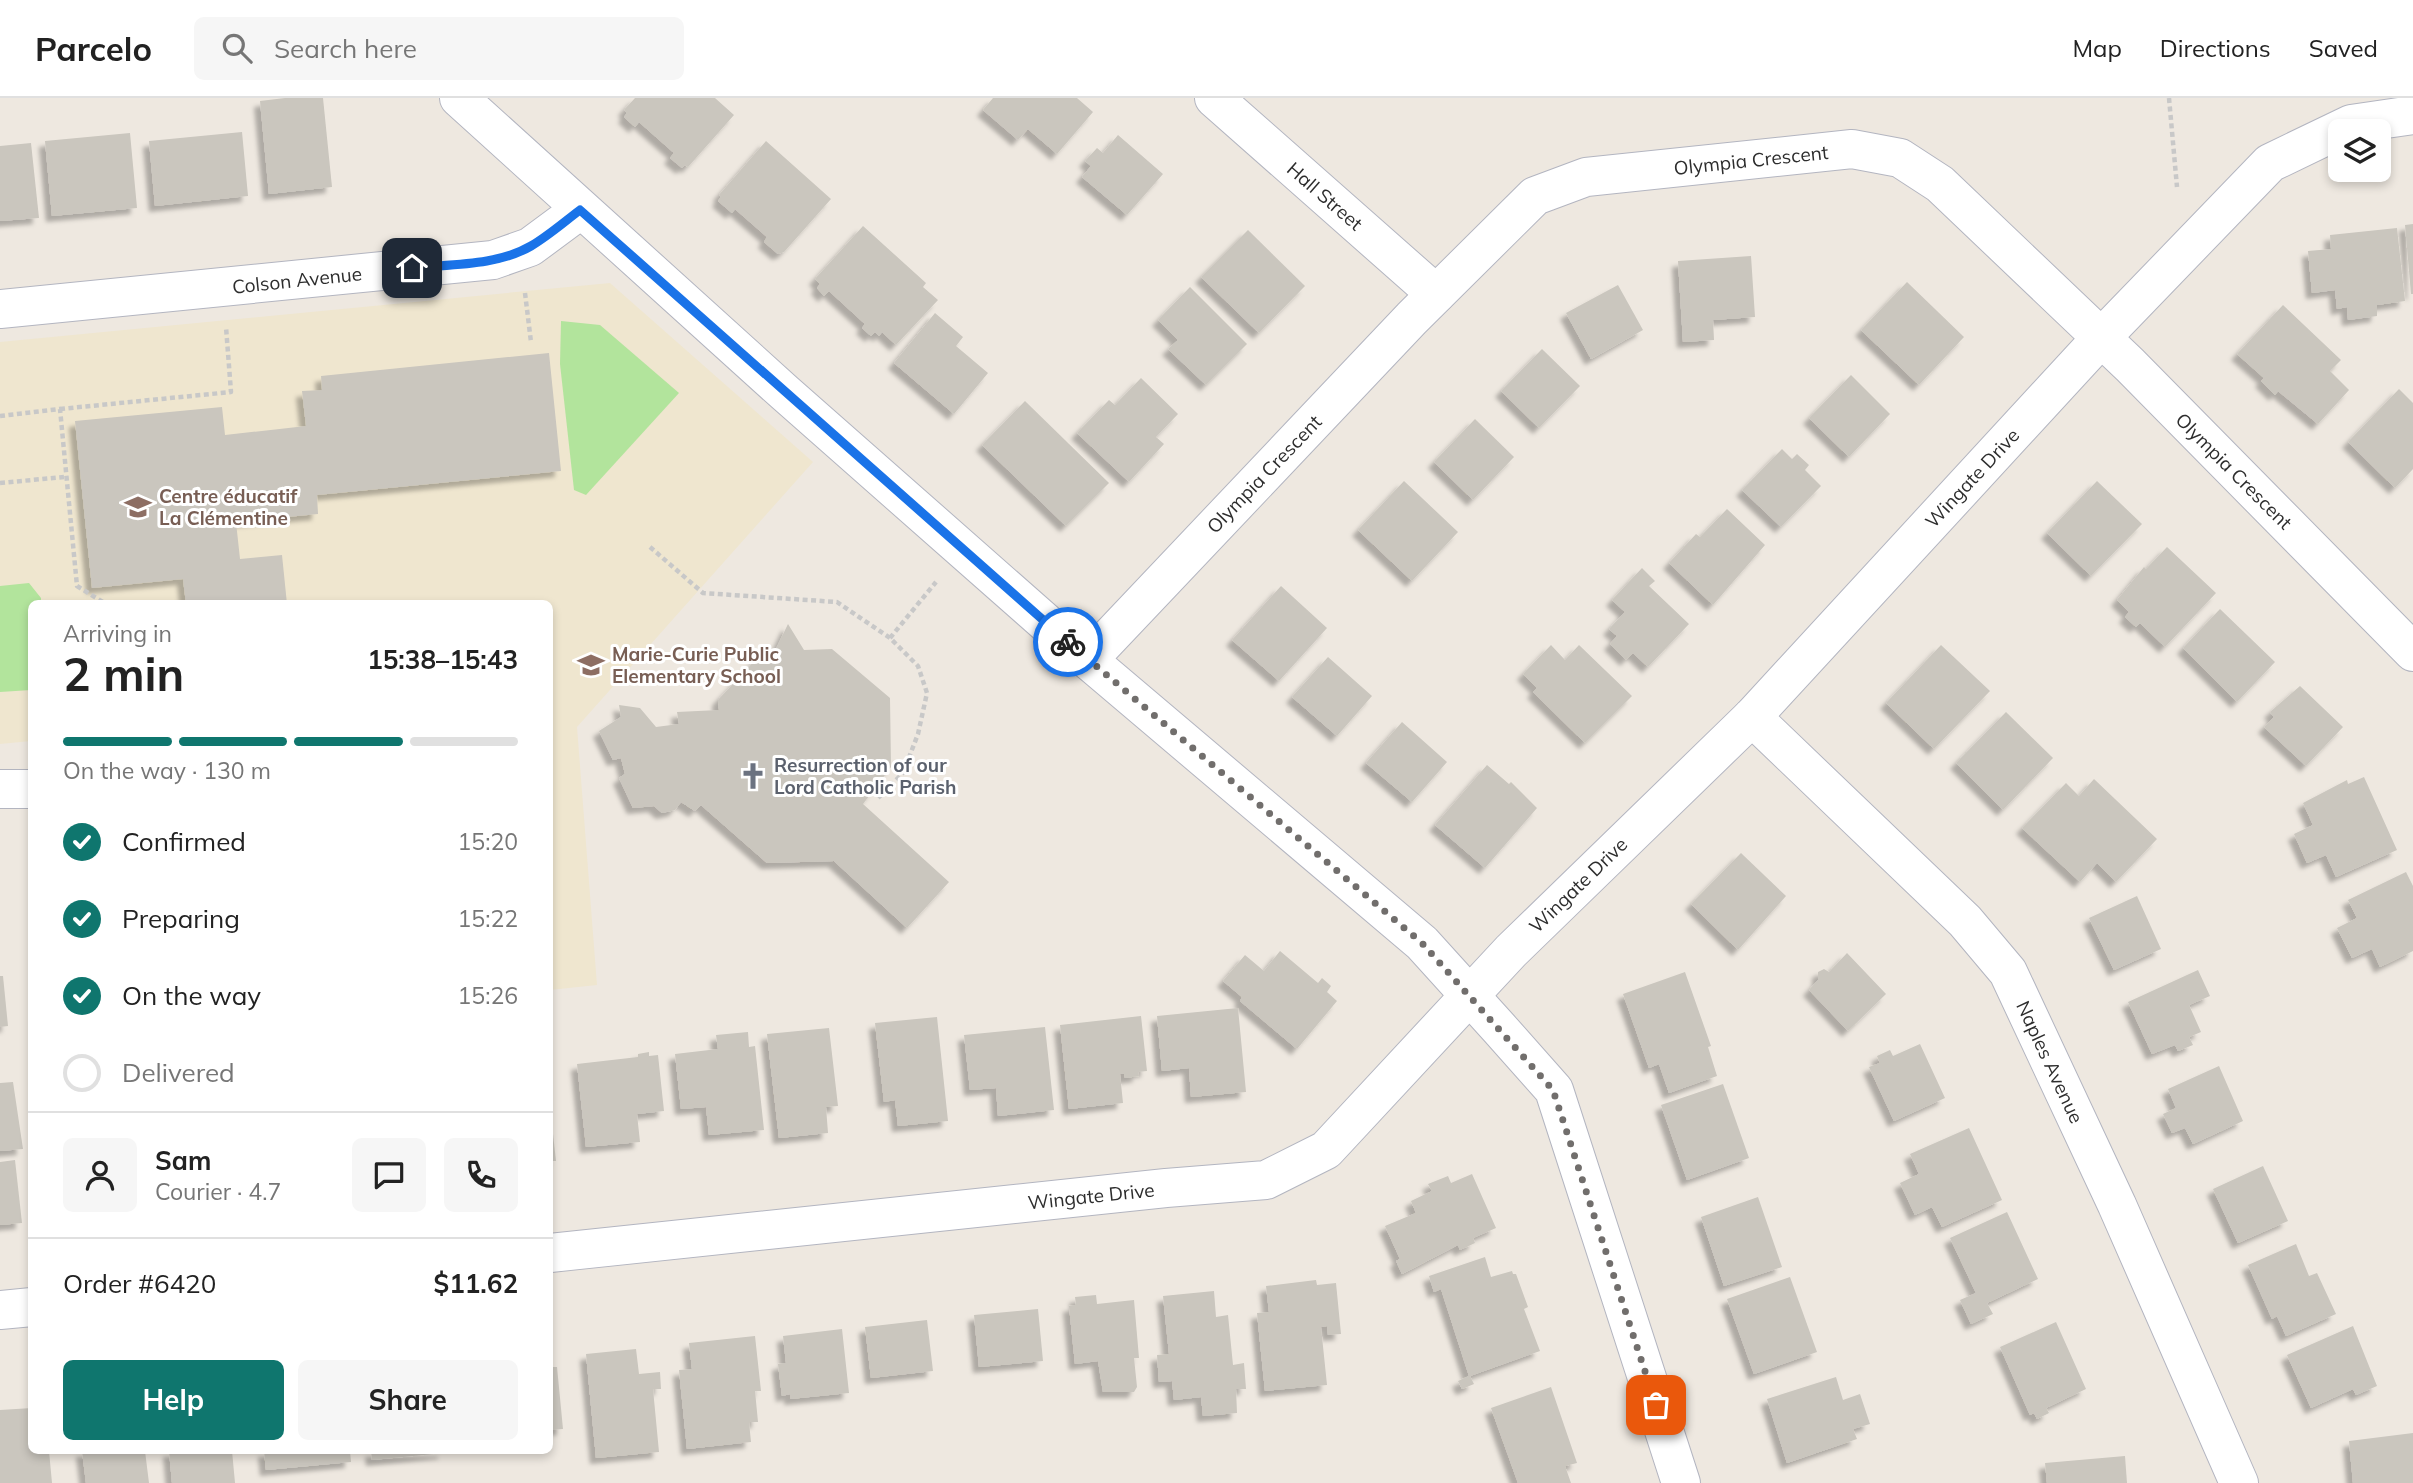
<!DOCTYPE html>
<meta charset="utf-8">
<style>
:root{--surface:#fff;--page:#f6f6f6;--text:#222;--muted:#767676;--line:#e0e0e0;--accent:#0f766e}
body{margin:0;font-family:Mulish,sans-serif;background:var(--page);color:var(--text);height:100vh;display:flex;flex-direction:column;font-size:26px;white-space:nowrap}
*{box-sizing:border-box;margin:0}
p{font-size:23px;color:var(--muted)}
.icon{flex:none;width:38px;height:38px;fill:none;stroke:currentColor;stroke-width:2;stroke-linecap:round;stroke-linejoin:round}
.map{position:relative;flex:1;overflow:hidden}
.sheet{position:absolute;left:28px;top:502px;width:525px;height:854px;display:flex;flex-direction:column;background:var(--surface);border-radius:10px;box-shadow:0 4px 10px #0003}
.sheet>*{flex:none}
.tools{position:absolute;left:2328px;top:21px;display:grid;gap:14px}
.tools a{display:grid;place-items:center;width:63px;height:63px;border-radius:10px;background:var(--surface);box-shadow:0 4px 10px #0003;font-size:35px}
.pin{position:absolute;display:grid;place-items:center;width:60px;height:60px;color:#fff;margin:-30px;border-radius:14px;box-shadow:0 4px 10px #0006}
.courier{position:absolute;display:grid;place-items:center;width:70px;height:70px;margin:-35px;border:5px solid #1a73e8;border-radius:50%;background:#fff;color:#222;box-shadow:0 2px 9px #0007}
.overview em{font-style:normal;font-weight:700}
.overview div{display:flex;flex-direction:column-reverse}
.overview{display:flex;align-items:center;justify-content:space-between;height:119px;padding:0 35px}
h1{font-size:46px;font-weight:700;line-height:52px}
.bar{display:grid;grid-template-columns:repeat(4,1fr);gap:10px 7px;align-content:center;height:84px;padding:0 35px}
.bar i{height:9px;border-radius:5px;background:var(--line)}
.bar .active{background:var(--accent)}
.bar p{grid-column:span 4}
.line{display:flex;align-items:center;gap:18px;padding:0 35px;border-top:2px solid var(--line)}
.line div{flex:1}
.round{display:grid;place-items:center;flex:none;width:74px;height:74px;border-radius:10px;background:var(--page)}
ol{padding:0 35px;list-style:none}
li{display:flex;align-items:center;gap:21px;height:77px}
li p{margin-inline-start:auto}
li .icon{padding:7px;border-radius:50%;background:var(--accent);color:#fff;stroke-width:4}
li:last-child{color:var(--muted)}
li i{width:38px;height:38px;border:4px solid var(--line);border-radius:50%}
.action{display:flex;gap:14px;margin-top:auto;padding:14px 35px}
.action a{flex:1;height:80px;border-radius:10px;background:var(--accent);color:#fff;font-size:28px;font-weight:700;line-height:80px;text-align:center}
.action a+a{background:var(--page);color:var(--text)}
header{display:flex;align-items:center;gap:42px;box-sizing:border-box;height:98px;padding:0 35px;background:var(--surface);border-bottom:2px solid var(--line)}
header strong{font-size:33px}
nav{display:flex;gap:38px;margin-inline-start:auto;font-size:24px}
.search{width:490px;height:63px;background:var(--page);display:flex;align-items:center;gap:18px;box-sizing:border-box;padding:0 24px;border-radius:10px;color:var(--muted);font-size:26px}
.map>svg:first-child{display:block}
.education{fill:#efe6cf}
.green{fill:#b2e49c}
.building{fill:#cac6be;filter:url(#shadow)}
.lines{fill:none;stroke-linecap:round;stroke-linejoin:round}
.street-casing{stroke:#b3b5c0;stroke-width:40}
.secondary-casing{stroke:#b3b5c0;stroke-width:40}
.path{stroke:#c8c8c8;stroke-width:4.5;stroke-dasharray:5 3.5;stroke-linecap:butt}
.street{stroke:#fff;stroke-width:38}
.secondary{stroke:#fff;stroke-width:38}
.done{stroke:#716e6c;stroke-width:7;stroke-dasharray:0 12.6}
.route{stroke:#1a73e8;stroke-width:9}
.labels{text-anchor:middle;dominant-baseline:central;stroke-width:6;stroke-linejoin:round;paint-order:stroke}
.street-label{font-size:19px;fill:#2d2d2d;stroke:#fff}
.education-label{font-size:19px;font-weight:bold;fill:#785e54;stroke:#fff;text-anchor:start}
.worship-label{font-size:19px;font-weight:bold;fill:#5b616d;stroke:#fff;text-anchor:start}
</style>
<header>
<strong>Parcelo</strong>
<div class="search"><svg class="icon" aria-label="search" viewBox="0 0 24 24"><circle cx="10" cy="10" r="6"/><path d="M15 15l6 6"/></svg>Search here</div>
<nav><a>Map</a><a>Directions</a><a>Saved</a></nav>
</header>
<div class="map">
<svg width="2413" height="1385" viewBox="0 0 2413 1385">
<defs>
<filter id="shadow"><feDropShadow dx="-6" dy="6" stdDeviation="2" flood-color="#0004"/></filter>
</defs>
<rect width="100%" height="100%" fill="#eee8e0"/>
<polygon class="education" points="610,185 813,364 577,629 597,887 550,892 550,506 32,506 31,643 0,646 0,244"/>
<g class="green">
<polygon points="561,223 600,227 679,295 586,397 574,392 560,266"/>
<polygon points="29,485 41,500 41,506 32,506 31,592 0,594 0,488"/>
</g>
<g class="building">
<polygon points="285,0 323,0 332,89 269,96 260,3"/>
<polygon points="635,0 715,0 734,17 688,69 685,67 682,70 670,60 674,55 639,24 635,29 624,19 627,15 624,12"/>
<polygon points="993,0 1077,0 1093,14 1057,56 1028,31 1018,42 983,12"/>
<polygon points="242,34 248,98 155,108 149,43"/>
<polygon points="130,35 137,110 52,118 45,43"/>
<polygon points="1118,37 1163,76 1127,117 1082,79 1091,68 1085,63 1097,50 1103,55"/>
<polygon points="766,43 831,101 784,154 778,156 764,144 767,139 735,111 732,115 718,103 721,99 719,97"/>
<polygon points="31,45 39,120 0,123 0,48"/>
<polygon points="2413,126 2413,196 2411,196 2405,127"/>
<polygon points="863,128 926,185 923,189 938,202 896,247 882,234 879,238 875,234 871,238 862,230 865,226 829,193 824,198 817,190 820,186 815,181"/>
<polygon points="2397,130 2405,203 2377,207 2377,218 2348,222 2347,209 2337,211 2335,192 2312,195 2308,153 2331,151 2330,137"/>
<polygon points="1248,132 1305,188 1259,235 1201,179"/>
<polygon points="1751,158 1755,219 1713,222 1714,242 1683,244 1678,163"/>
<polygon points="1907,184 1964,239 1919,287 1861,232"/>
<polygon points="1618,187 1643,232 1591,261 1566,215"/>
<polygon points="1190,189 1247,246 1206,287 1168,251 1178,242 1158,222"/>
<polygon points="2283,207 2341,262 2330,273 2349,292 2318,326 2278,293 2275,297 2261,283 2264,280 2237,256"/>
<polygon points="935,215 963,239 956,248 988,275 954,316 894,265"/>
<polygon points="1542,251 1580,288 1539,330 1501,293"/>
<polygon points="549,255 561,373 317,397 318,416 236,424 240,461 282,457 287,506 186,506 183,481 92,490 75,323 222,309 225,337 306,328 302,293 322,292 321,278"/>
<polygon points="1851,277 1890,316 1849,359 1809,320"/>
<polygon points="1141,280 1178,316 1156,339 1164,346 1129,384 1077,335 1109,302 1115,307"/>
<polygon points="2399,291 2413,305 2413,371 2395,390 2348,344"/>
<polygon points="1025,303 1109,385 1066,428 982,347"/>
<polygon points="1475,321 1514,359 1473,402 1434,364"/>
<polygon points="1782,351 1792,361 1797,356 1809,367 1805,372 1821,388 1781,429 1742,392"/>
<polygon points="1404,383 1458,434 1412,483 1358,432"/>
<polygon points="2097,383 2142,426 2091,478 2047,435"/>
<polygon points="1727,411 1765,447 1713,507 1669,465 1696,436 1700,439"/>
<polygon points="2167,449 2216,495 2165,549 2140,525 2136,529 2125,519 2129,514 2117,502 2144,469 2146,471"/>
<polygon points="1642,470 1655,483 1649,488 1689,526 1648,569 1633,555 1626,562 1610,546 1617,538 1609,531 1625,514 1612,502"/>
<polygon points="1281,488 1327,530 1279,583 1232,542"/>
<polygon points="2220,511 2275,564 2237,604 2183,550"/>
<polygon points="788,526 804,552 832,551 890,600 891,669 863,706 949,784 907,830 834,763 767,765 701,707 695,713 681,704 675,712 662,715 654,708 633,710 619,680 625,676 621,660 613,662 599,633 621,619 619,607 640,610 656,629 679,626 677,614 719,612 718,602 761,556 774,555"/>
<polygon points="1551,547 1565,562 1579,547 1632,598 1585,645 1533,594 1537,590 1523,576"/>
<polygon points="1941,547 1990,593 1934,651 1886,605"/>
<polygon points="1328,559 1372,598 1337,638 1292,599"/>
<polygon points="2300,588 2343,629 2306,668 2264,629 2274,619 2270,614"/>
<polygon points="2006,614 2053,660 2003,712 1956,665"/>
<polygon points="1402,624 1447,664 1412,704 1366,665"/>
<polygon points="1487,667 1509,686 1511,684 1537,710 1485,770 1435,727"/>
<polygon points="2364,679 2397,752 2336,779 2326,757 2307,765 2294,736 2313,727 2303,705 2347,682 2348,686"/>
<polygon points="2094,681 2157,741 2116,784 2097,765 2080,784 2022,730 2066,685 2079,698"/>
<polygon points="1741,755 1786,798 1738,852 1691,806"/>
<polygon points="2406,774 2413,788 2413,853 2380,869 2372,851 2352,860 2337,830 2357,820 2348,802"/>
<polygon points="2137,798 2161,851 2114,872 2089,820"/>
<polygon points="1280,853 1318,885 1322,880 1331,888 1327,894 1337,903 1297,951 1240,903 1242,899 1223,883 1245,857 1264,873"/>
<polygon points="1847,855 1886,896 1848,933 1809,892 1818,882 1818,874 1824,871 1829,874"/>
<polygon points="2198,872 2210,898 2189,907 2201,934 2189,939 2193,947 2178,953 2175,947 2152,956 2128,904"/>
<polygon points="1685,874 1711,948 1708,949 1717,978 1669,995 1659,966 1649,970 1623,896"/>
<polygon points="0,878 3,878 8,928 0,929"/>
<polygon points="1238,910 1246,994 1191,999 1189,970 1162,973 1157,918"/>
<polygon points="1141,918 1147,973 1138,974 1139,978 1125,980 1124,976 1120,976 1123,1005 1069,1011 1060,927"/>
<polygon points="937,919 948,1023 898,1028 895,1002 884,1004 875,925"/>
<polygon points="1045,929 1054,1012 998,1018 996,990 970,992 964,937"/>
<polygon points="829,930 838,1008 826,1009 828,1035 779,1040 767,936"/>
<polygon points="748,934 749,949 755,948 764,1032 709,1037 706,1009 681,1011 675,956 718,951 716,937"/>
<polygon points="1920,946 1945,1000 1894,1023 1869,969 1880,965 1877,958 1890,952 1893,958"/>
<polygon points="649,954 649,958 658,957 664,1013 637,1016 640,1044 586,1049 577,966 638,959 638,956"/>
<polygon points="2219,968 2243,1023 2193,1046 2185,1030 2172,1035 2163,1016 2176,1010 2168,991"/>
<polygon points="13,984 23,1051 0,1053 0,985"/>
<polygon points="1723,986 1749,1060 1687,1082 1661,1007"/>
<polygon points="550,1009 556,1063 550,1063"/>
<polygon points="1969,1030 2002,1102 1942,1129 1932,1109 1915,1117 1900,1085 1919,1076 1910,1056"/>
<polygon points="15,1062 22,1125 0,1127 0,1064"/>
<polygon points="2263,1068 2288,1123 2238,1145 2213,1091"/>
<polygon points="1472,1076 1496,1130 1473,1140 1475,1145 1460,1152 1458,1147 1402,1176 1396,1163 1400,1161 1385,1128 1416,1115 1411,1103 1432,1093 1428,1086 1448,1078 1451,1085"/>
<polygon points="1758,1099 1782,1169 1724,1188 1701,1119"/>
<polygon points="2007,1114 2038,1181 1987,1205 1993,1216 1971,1226 1960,1202 1976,1195 1950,1140"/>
<polygon points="2296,1146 2309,1178 2317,1175 2336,1216 2286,1238 2277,1218 2272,1221 2248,1167"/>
<polygon points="1485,1159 1491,1179 1512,1173 1513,1176 1516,1176 1528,1209 1524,1211 1540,1253 1470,1278 1474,1286 1462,1291 1458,1283 1469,1278 1441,1191 1434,1194 1429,1178"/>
<polygon points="1790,1179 1817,1254 1754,1276 1727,1201"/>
<polygon points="1316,1182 1317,1187 1336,1185 1341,1236 1328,1237 1327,1228 1321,1229 1327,1287 1265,1293 1257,1215 1269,1214 1266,1188"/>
<polygon points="1214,1193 1216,1219 1228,1217 1233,1267 1244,1265 1246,1291 1236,1291 1237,1315 1203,1318 1201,1299 1174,1302 1172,1283 1159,1284 1157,1257 1169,1256 1163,1198"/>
<polygon points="1096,1197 1097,1206 1134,1202 1139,1260 1134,1260 1137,1289 1134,1294 1103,1294 1098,1263 1075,1266 1069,1208 1076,1207 1075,1199"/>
<polygon points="1038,1211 1043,1263 979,1269 974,1217"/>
<polygon points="927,1222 933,1273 871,1280 865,1229"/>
<polygon points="2056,1224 2086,1291 2046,1310 2049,1315 2037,1321 2034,1315 2030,1317 2000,1249"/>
<polygon points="2353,1228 2377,1288 2356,1297 2353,1291 2311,1310 2287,1257"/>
<polygon points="842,1231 849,1295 790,1301 790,1296 782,1298 778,1266 786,1265 783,1238"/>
<polygon points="755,1238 761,1293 755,1293 758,1324 749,1324 751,1344 687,1351 679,1272 692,1271 689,1245"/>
<polygon points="636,1251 639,1276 660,1274 661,1291 653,1291 659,1354 596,1360 586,1256"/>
<polygon points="550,1269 557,1269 563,1331 550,1332"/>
<polygon points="1836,1279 1843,1302 1860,1296 1870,1326 1853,1331 1857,1341 1787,1365 1767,1301"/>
<polygon points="1551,1289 1577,1365 1565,1368 1571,1385 1518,1385 1491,1310"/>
<polygon points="32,1310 32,1353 49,1353 52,1385 0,1385 0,1312"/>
<polygon points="2413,1335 2413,1385 2353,1385 2349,1343"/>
<polygon points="82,1353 145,1353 149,1385 86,1385"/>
<polygon points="169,1353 232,1353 235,1385 172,1385"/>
<polygon points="264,1353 350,1353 351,1364 266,1372"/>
<polygon points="371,1353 444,1353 444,1355 372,1362"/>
<polygon points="2125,1358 2127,1385 2047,1385 2045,1365"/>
</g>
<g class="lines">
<defs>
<g id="street">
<polyline points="1214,0 1436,196"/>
<polyline points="0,211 493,162 530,149 580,112"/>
<polyline points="1088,562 1412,220 1535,98 1586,79 1852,51 1900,60 1940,86 2130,267 2413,554"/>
<polyline points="1752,619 1965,823 2008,874 2117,1107 2239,1385"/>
<polyline points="0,691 32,691"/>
<polyline points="550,1155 1166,1090 1266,1082 1326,1052 1511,853 1752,619 2102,239 2270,65 2351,26 2413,17"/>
<polyline points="0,1212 32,1209"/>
</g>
<polyline id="secondary" points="459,0 784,294 1088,562 1422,845 1499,930 1554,992 1681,1385"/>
</defs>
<use href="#street" class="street-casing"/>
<use href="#secondary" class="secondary-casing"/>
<g class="path">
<polyline points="2169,0 2177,89"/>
<polyline points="525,195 531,244"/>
<polyline points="60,311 231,294 226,229"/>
<polyline points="0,318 60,311 77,488 106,506"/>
<polyline points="0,385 64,379"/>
<polyline points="650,449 703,495 837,504 890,540 918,568 927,595 918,636 903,675 876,702"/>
<polyline points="163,506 164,505"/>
<polyline points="890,540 936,484"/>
</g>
<use href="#street" class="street"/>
<use href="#secondary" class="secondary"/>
</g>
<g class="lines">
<polyline class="done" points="1068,544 1422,845 1553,992 1656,1307"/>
<path class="route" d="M412,170c38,-4 85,-2 119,-22 17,-10 33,-24 49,-36l488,432"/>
</g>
<defs>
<symbol id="school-bare" viewBox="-9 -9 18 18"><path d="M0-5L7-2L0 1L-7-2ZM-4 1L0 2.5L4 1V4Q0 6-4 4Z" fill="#8d6e63" stroke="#fff" stroke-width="2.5" paint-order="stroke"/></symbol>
<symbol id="church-bare" viewBox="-9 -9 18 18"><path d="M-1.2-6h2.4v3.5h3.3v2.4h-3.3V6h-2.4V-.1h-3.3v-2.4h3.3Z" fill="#6b7280" stroke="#fff" stroke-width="2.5" paint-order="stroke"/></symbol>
</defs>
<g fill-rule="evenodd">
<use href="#school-bare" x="119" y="390" width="38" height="38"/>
<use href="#school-bare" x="572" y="548" width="38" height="38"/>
<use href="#church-bare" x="734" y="659" width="38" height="38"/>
</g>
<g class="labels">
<g class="street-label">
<text transform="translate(1751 62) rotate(-6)">Olympia Crescent</text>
<text transform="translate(1325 98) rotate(41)">Hall Street</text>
<text transform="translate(297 182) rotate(-6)">Colson Avenue</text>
<text transform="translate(2234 373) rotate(45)">Olympia Crescent</text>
<text transform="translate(1264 376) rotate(-46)">Olympia Crescent</text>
<text transform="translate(1972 380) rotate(-47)">Wingate Drive</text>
<text transform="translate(1578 787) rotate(-44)">Wingate Drive</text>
<text transform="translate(2050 964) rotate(65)">Naples Avenue</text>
<text transform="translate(1091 1098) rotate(-6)">Wingate Drive</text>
</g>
<g class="education-label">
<text x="159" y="398">Centre éducatif<tspan x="159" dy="22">La Clémentine</tspan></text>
<text x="612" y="556">Marie-Curie Public<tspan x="612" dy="22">Elementary School</tspan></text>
</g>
<g class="worship-label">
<text x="774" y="667">Resurrection of our<tspan x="774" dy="22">Lord Catholic Parish</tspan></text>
</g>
</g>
</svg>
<div class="tools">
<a><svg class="icon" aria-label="layers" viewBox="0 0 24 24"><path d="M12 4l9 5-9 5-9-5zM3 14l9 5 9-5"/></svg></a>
</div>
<div class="pin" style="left:1656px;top:1307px;background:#ea580c"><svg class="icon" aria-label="bag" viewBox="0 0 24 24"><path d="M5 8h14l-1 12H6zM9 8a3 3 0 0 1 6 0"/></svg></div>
<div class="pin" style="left:412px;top:170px;background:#1f2937"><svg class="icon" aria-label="home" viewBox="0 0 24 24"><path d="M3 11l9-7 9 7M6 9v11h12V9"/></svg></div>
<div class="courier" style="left:1068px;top:544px"><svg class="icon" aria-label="bike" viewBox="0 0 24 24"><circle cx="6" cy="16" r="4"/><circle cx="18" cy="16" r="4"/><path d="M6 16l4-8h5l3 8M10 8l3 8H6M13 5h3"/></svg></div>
<section class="sheet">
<div class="overview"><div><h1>2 min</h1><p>Arriving in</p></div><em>15:38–15:43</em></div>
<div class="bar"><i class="active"></i><i class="active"></i><i class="active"></i><i></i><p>On the way · 130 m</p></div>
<ol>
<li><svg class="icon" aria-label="check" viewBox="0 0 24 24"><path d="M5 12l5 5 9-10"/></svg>Confirmed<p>15:20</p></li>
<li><svg class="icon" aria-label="check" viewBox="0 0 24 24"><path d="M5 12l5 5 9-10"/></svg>Preparing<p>15:22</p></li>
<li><svg class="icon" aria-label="check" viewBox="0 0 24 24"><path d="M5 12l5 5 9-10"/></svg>On the way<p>15:26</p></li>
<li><i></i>Delivered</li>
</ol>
<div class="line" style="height:126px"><a class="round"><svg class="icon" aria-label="person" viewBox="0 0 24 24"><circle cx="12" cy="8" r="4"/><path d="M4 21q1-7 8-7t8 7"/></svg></a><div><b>Sam</b><p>Courier · 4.7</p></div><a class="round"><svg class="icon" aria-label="chat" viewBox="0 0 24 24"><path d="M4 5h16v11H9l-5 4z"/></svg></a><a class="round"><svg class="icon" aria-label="phone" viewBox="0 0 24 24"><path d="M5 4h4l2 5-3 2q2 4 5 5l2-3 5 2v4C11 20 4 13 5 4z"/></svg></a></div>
<div class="line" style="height:91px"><div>Order #6420</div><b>$11.62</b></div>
<div class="action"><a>Help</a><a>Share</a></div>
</section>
</div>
